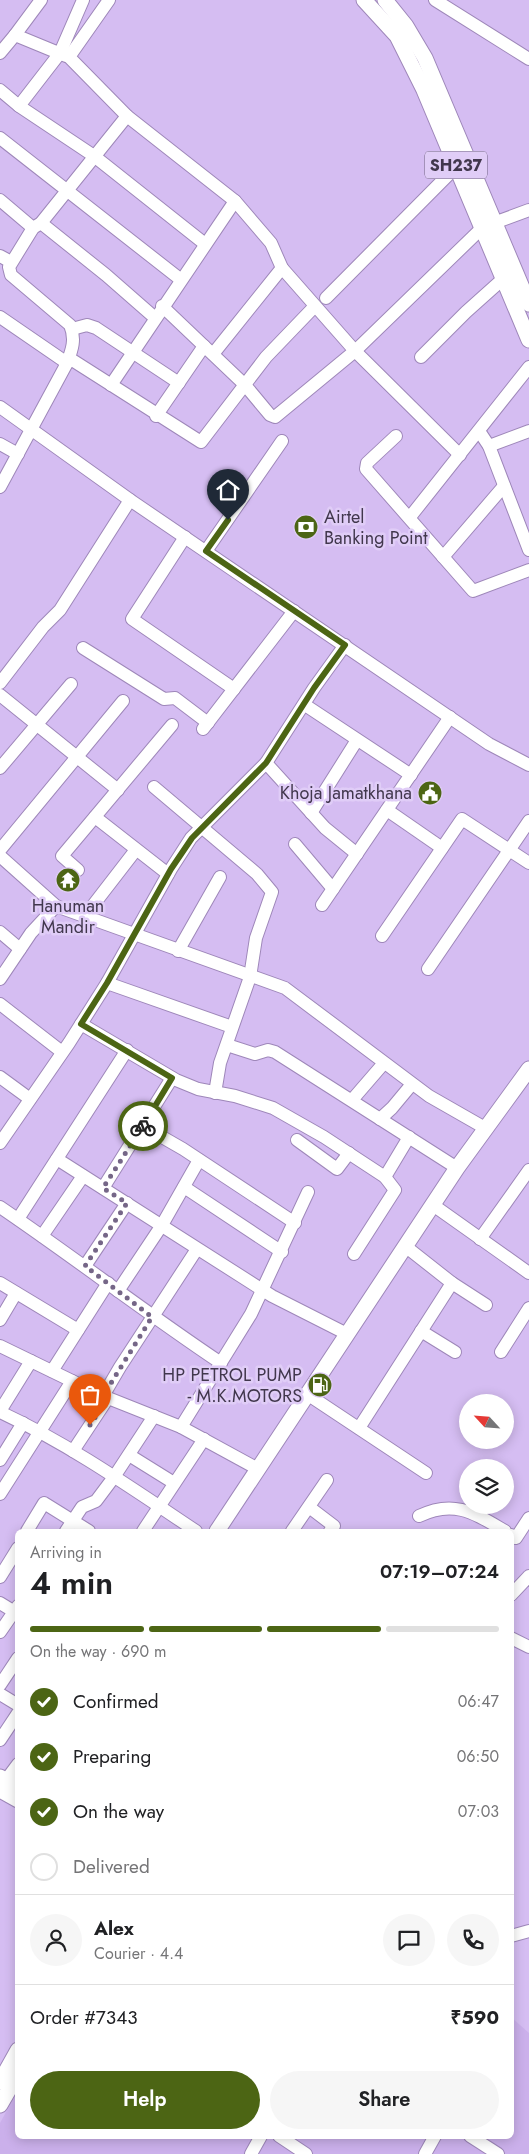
<!DOCTYPE html>
<meta charset="utf-8">
<style>
:root{--surface:#fff;--page:#f6f6f6;--text:#202124;--muted:#757577;--line:#e0e0e0;--accent:#4c6514}
body{margin:0;font-family:Jost,sans-serif;background:var(--page);color:var(--text);height:100vh;display:flex;flex-direction:column;font-size:19px;white-space:nowrap}
*{box-sizing:border-box;margin:0}
p{font-size:16px;color:var(--muted)}
.icon{flex:none;width:28px;height:28px;fill:none;stroke:currentColor;stroke-width:2;stroke-linecap:round;stroke-linejoin:round}
.map{position:relative;flex:1;overflow:hidden}
.drawer{position:absolute;left:15px;top:1529px;width:499px;height:610px;display:flex;flex-direction:column;background:var(--surface);border-radius:8px;box-shadow:0 2px 12px #0003}
.drawer>*{flex:none}
.needle{width:32px;rotate:296deg}
.fabs{position:absolute;left:459px;top:1394px;display:grid;gap:10px}
.fabs a{display:grid;place-items:center;width:55px;height:55px;border-radius:50%;background:var(--surface);box-shadow:0 2px 12px #0003;font-size:25px}
.pin{position:absolute;display:grid;place-items:center;width:42px;height:42px;color:#fff;margin:-51px -21px;border-radius:50% 50% 50% 0;rotate:-45deg;box-shadow:0 0 5px #0007}
.pin .icon{rotate:45deg}
.courier{position:absolute;display:grid;place-items:center;width:50px;height:50px;margin:-25px;border:4px solid #4c6514;border-radius:50%;background:#fff;color:#222;box-shadow:0 1px 6px #0007}
.summary em{font-style:normal;font-weight:600}
.summary div{display:flex;flex-direction:column-reverse}
.summary{display:flex;align-items:center;justify-content:space-between;height:85px;padding:0 15px}
h1{font-size:32px;font-weight:600;line-height:38px}
.bar{display:grid;grid-template-columns:repeat(4,1fr);gap:8px 5px;align-content:center;height:60px;padding:0 15px}
.bar i{height:6px;border-radius:4px;background:var(--line)}
.bar .on{background:var(--accent)}
.bar p{grid-column:span 4}
.line{display:flex;align-items:center;gap:12px;padding:0 15px;border-top:1px solid var(--line)}
.line div{flex:1}
.round{display:grid;place-items:center;flex:none;width:52px;height:52px;border-radius:26px;background:var(--page)}
ol{padding:0 15px;list-style:none}
li{display:flex;align-items:center;gap:15px;height:55px}
li p{margin-inline-start:auto}
li .icon{padding:5px;border-radius:50%;background:var(--accent);color:#fff;stroke-width:4}
li:last-child{color:var(--muted)}
li i{width:28px;height:28px;border:2px solid var(--line);border-radius:50%}
.button{display:flex;gap:10px;margin-top:auto;padding:10px 15px}
.button a{flex:1;height:58px;border-radius:30px;background:var(--accent);color:#fff;font-size:20px;font-weight:600;line-height:58px;text-align:center}
.button a+a{background:var(--page);color:var(--text)}
.map>svg:first-child{display:block}
.built{fill:#cbb0eb}
.lines{fill:none;stroke-linecap:round;stroke-linejoin:round}
.minor-casing{stroke:#9e87b9;stroke-width:14}
.major-casing{stroke:#9e87b9;stroke-width:17}
.minor{stroke:#fff;stroke-width:12}
.major{stroke:#fff;stroke-width:15}
.done{stroke:#756687;stroke-width:5;stroke-dasharray:0 9}
.route{stroke:#4c6514;stroke-width:6}
.labels{text-anchor:middle;dominant-baseline:central;stroke-width:5;stroke-linejoin:round;paint-order:stroke}
.shield{fill:#e0cdf7;stroke:#716480;stroke-width:1}
.shield-label{font-size:16px;font-weight:bold;fill:#41374d}
.poi-label{font-size:18px;fill:#41374d;stroke:#e0cdf7;text-anchor:end}
</style>
<div class="map">
<svg width="529" height="2154" viewBox="0 0 529 2154">
<rect width="100%" height="100%" fill="#d5bdf2"/>
<polygon class="built" points="511,2017 529,2033 529,2154 0,2154 0,2123 17,2092 18,2136 511,2136"/>
<g class="lines">
<defs>
<g id="minor">
<polyline points="109,0 69,57 127,116 235,201 271,243 282,268 355,351 460,455"/>
<polyline points="435,0 529,59"/>
<polyline points="15,35 41,0"/>
<polyline points="0,53 15,35 66,56"/>
<polyline points="0,90 19,106 60,53 83,0"/>
<polyline points="19,106 94,156 205,244"/>
<polyline points="0,138 180,279"/>
<polyline points="0,200 33,228"/>
<polyline points="41,223 106,275 154,317"/>
<polyline points="0,256 11,262"/>
<polyline points="326,298 457,166"/>
<polyline points="162,306 245,385 270,415 275,417 355,351 483,227 529,210"/>
<polyline points="0,317 67,363"/>
<polyline points="72,329 87,325 96,328 179,383"/>
<polyline points="213,354 282,268"/>
<polyline points="421,357 466,312 504,278"/>
<polyline points="69,358 201,442 266,357 315,306"/>
<polyline points="111,385 235,201"/>
<polyline points="0,407 130,500 489,744 529,765"/>
<polyline points="156,416 204,346"/>
<polyline points="479,431 489,446 529,550"/>
<polyline points="396,436 367,463 366,469 473,591 529,570"/>
<polyline points="0,444 18,454"/>
<polyline points="489,446 529,431"/>
<path d="M0,487l67,-124c5,-13 9,-24 3,-38l-59,-50 -2,-8 24,-39 8,-5 86,-107"/>
<polyline points="410,517 529,367"/>
<polyline points="185,537 132,619 234,689"/>
<polyline points="206,551 282,441"/>
<polyline points="443,557 504,486"/>
<polyline points="83,648 164,699 175,698 208,723"/>
<polyline points="0,683 43,627 60,610 130,500"/>
<polyline points="0,695 118,790"/>
<polyline points="305,705 411,775"/>
<polyline points="203,729 294,611"/>
<polyline points="266,763 325,828 357,854"/>
<polyline points="0,768 71,684"/>
<polyline points="154,787 257,874 272,892 256,938 250,977 220,1063 215,1093"/>
<polyline points="387,810 442,848"/>
<polyline points="311,813 357,740"/>
<polyline points="95,817 168,874"/>
<polyline points="295,844 333,889"/>
<polyline points="0,850 123,701"/>
<polyline points="0,856 56,906 285,988 429,1096 485,1128"/>
<polyline points="78,870 62,856 172,725"/>
<polyline points="322,905 450,717"/>
<polyline points="84,917 135,851"/>
<polyline points="0,932 20,949"/>
<polyline points="382,936 462,819 529,863"/>
<polyline points="178,951 220,877"/>
<polyline points="428,969 529,821"/>
<polyline points="0,979 31,933 56,906"/>
<polyline points="107,983 232,1027"/>
<polyline points="0,1004 62,1052"/>
<polyline points="81,1024 176,1080 198,1089 235,1096 273,1108 324,1137 385,1177 395,1190 354,1254"/>
<polyline points="227,1045 255,1054 268,1050 275,1052 457,1168"/>
<polyline points="0,1077 30,1099"/>
<polyline points="352,1100 384,1063"/>
<polyline points="380,1119 392,1108 412,1084"/>
<polyline points="143,1126 183,1149 295,1223"/>
<polyline points="297,1140 337,1169 349,1153"/>
<polyline points="0,1143 69,1043 107,983 171,869 191,838 266,763 314,688 345,645"/>
<polyline points="57,1159 272,1296 347,1334"/>
<polyline points="385,1177 409,1137"/>
<polyline points="184,1187 282,1252"/>
<polyline points="103,1188 172,1078"/>
<polyline points="433,1205 529,1273"/>
<path d="M0,1207c75,51 146,106 221,156"/>
<polyline points="18,1219 127,1050"/>
<polyline points="42,1236 83,1176"/>
<polyline points="480,1239 529,1170"/>
<polyline points="405,1246 452,1283 486,1305"/>
<polyline points="85,1266 127,1203"/>
<polyline points="0,1283 78,1330"/>
<polyline points="118,1291 162,1225 199,1160"/>
<polyline points="0,1320 16,1293"/>
<polyline points="421,1331 455,1352"/>
<polyline points="0,1346 103,1396 181,1427 258,1469"/>
<polyline points="501,1352 529,1308"/>
<polyline points="52,1371 108,1283"/>
<polyline points="307,1394 426,1473"/>
<polyline points="103,1396 120,1367 197,1249"/>
<polyline points="0,1411 31,1361"/>
<path d="M0,1412c69,32 133,77 196,119"/>
<polyline points="181,1427 251,1314 308,1192"/>
<polyline points="359,1428 452,1283"/>
<polyline points="73,1451 108,1398"/>
<polyline points="129,1455 174,1483"/>
<polyline points="0,1460 23,1423"/>
<polyline points="0,1494 72,1381"/>
<polyline points="309,1507 334,1526 330,1531"/>
<path d="M419,1516c35,-17 55,-3 86,15"/>
<polyline points="27,1531 44,1503 89,1531"/>
<polyline points="66,1531 82,1507 96,1501 114,1477 154,1416"/>
<polyline points="143,1531 204,1439"/>
<polyline points="292,1531 327,1480"/>
<polyline points="511,1535 516,1538 529,1518"/>
<polyline points="0,1577 18,1548"/>
<polyline points="511,1595 529,1576"/>
<polyline points="0,1603 18,1614"/>
<polyline points="0,1632 18,1606"/>
<polyline points="511,1638 529,1647"/>
<polyline points="0,1685 18,1658"/>
<polyline points="0,1694 18,1705"/>
<polyline points="0,1740 18,1713"/>
<polyline points="6,1780 18,1764"/>
<polyline points="511,1936 529,1931"/>
<polyline points="279,2136 306,2154"/>
<polyline points="470,2136 498,2154"/>
<polyline points="251,2154 261,2136"/>
<polyline points="425,2154 435,2136"/>
</g>
<g id="major">
<polyline points="364,0 397,36 424,90 529,340"/>
<polyline points="385,0 406,26 425,58 529,304"/>
<polyline points="217,1531 457,1168 529,1069"/>
<polyline points="0,1777 18,1787"/>
<polyline points="0,1790 18,1800"/>
<polyline points="0,2082 18,2050"/>
<polyline points="0,2105 18,2074"/>
</g>
</defs>
<use href="#minor" class="minor-casing"/>
<use href="#major" class="major-casing"/>
<use href="#minor" class="minor"/>
<use href="#major" class="major"/>
</g>
<g class="lines">
<polyline class="done" points="90,1425 108,1398 103,1396 152,1317 85,1266 127,1203 103,1188 143,1126"/>
<polyline class="route" points="143,1126 172,1078 81,1024 107,983 171,869 192,838 266,763 314,688 345,645 206,551 228,520"/>
</g>
<defs>
<symbol id="bank-disc" viewBox="-11 -11 22 22"><circle r="9.5" fill="#4c6514" stroke="#e0cdf7"/><path d="M-6-4H6V4H-6ZM0-2.3a2.3 2.3 0 1 0 0 4.6a2.3 2.3 0 1 0 0-4.6Z" fill="#fff"/></symbol>
<symbol id="civic-disc" viewBox="-11 -11 22 22"><circle r="9.5" fill="#4c6514" stroke="#e0cdf7"/><path d="M-.6-6.5H3V-4.5H.6V-3L4-1V1h2V6H-6V1h2V-1L-.6-3ZM-1.2 2.5V6h2.4V2.5Z" fill="#fff"/></symbol>
<symbol id="temple-disc" viewBox="-11 -11 22 22"><circle r="9.5" fill="#4c6514" stroke="#e0cdf7"/><path d="M0-6L5-2H3V0L6.5 2.5H4V6H1.5V3h-3V6H-4V2.5H-6.5L-3 0V-2H-5Z" fill="#fff"/></symbol>
<symbol id="fuel-disc" viewBox="-11 -11 22 22"><circle r="9.5" fill="#4c6514" stroke="#e0cdf7"/><path d="M-5.5-6h7V0h2V4h1.3V-2.5L3-4.5l.8-.8L6-3V5H2.5V1h-1V6h-7ZM-4.2-4.7v3.2H.2V-4.7Z" fill="#fff"/></symbol>
</defs>
<g fill-rule="evenodd">
<use href="#bank-disc" x="292" y="513" width="28" height="28"/>
<use href="#civic-disc" x="416" y="779" width="28" height="28"/>
<use href="#temple-disc" x="54" y="866" width="28" height="28"/>
<use href="#fuel-disc" x="306" y="1371" width="28" height="28"/>
</g>
<g class="labels">
<rect class="shield" x="425" y="151.5" width="62" height="27" rx="4"/>
<g class="shield-label">
<text x="456" y="165">SH237</text>
</g>
<g class="poi-label">
<text x="324" y="517" text-anchor="start">Airtel<tspan x="324" dy="21">Banking Point</tspan></text>
<text x="412" y="793">Khoja Jamatkhana</text>
<text x="68" y="906" text-anchor="middle">Hanuman<tspan x="68" dy="21">Mandir</tspan></text>
<text x="302" y="1375">HP PETROL PUMP<tspan x="302" dy="21">- M.K.MOTORS</tspan></text>
</g>
</g>
</svg>
<div class="fabs">
<a><svg class="needle" viewBox="-14 -14 28 28"><path d="M0-13l5 13h-10z" fill="#e53935"/><path d="M0 13l5-13h-10z" fill="#757577"/></svg></a>
<a><svg class="icon" aria-label="layers" viewBox="0 0 24 24"><path d="M12 4l9 5-9 5-9-5zM3 14l9 5 9-5"/></svg></a>
</div>
<div class="pin" style="left:90px;top:1425px;background:#ea580c"><svg class="icon" aria-label="bag" viewBox="0 0 24 24"><path d="M5 8h14l-1 12H6zM9 8a3 3 0 0 1 6 0"/></svg></div>
<div class="pin" style="left:228px;top:520px;background:#1f2937"><svg class="icon" aria-label="home" viewBox="0 0 24 24"><path d="M3 11l9-7 9 7M6 9v11h12V9"/></svg></div>
<div class="courier" style="left:143px;top:1126px"><svg class="icon" aria-label="bike" viewBox="0 0 24 24"><circle cx="6" cy="16" r="4"/><circle cx="18" cy="16" r="4"/><path d="M6 16l4-8h5l3 8M10 8l3 8H6M13 5h3"/></svg></div>
<section class="drawer">
<div class="summary"><div><h1>4 min</h1><p>Arriving in</p></div><em>07:19–07:24</em></div>
<div class="bar"><i class="on"></i><i class="on"></i><i class="on"></i><i></i><p>On the way · 690 m</p></div>
<ol>
<li><svg class="icon" aria-label="check" viewBox="0 0 24 24"><path d="M5 12l5 5 9-10"/></svg>Confirmed<p>06:47</p></li>
<li><svg class="icon" aria-label="check" viewBox="0 0 24 24"><path d="M5 12l5 5 9-10"/></svg>Preparing<p>06:50</p></li>
<li><svg class="icon" aria-label="check" viewBox="0 0 24 24"><path d="M5 12l5 5 9-10"/></svg>On the way<p>07:03</p></li>
<li><i></i>Delivered</li>
</ol>
<div class="line" style="height:90px"><a class="round"><svg class="icon" aria-label="person" viewBox="0 0 24 24"><circle cx="12" cy="8" r="4"/><path d="M4 21q1-7 8-7t8 7"/></svg></a><div><b>Alex</b><p>Courier · 4.4</p></div><a class="round"><svg class="icon" aria-label="chat" viewBox="0 0 24 24"><path d="M4 5h16v11H9l-5 4z"/></svg></a><a class="round"><svg class="icon" aria-label="phone" viewBox="0 0 24 24"><path d="M5 4h4l2 5-3 2q2 4 5 5l2-3 5 2v4C11 20 4 13 5 4z"/></svg></a></div>
<div class="line" style="height:65px"><div>Order #7343</div><b>₹590</b></div>
<div class="button"><a>Help</a><a>Share</a></div>
</section>
</div>
